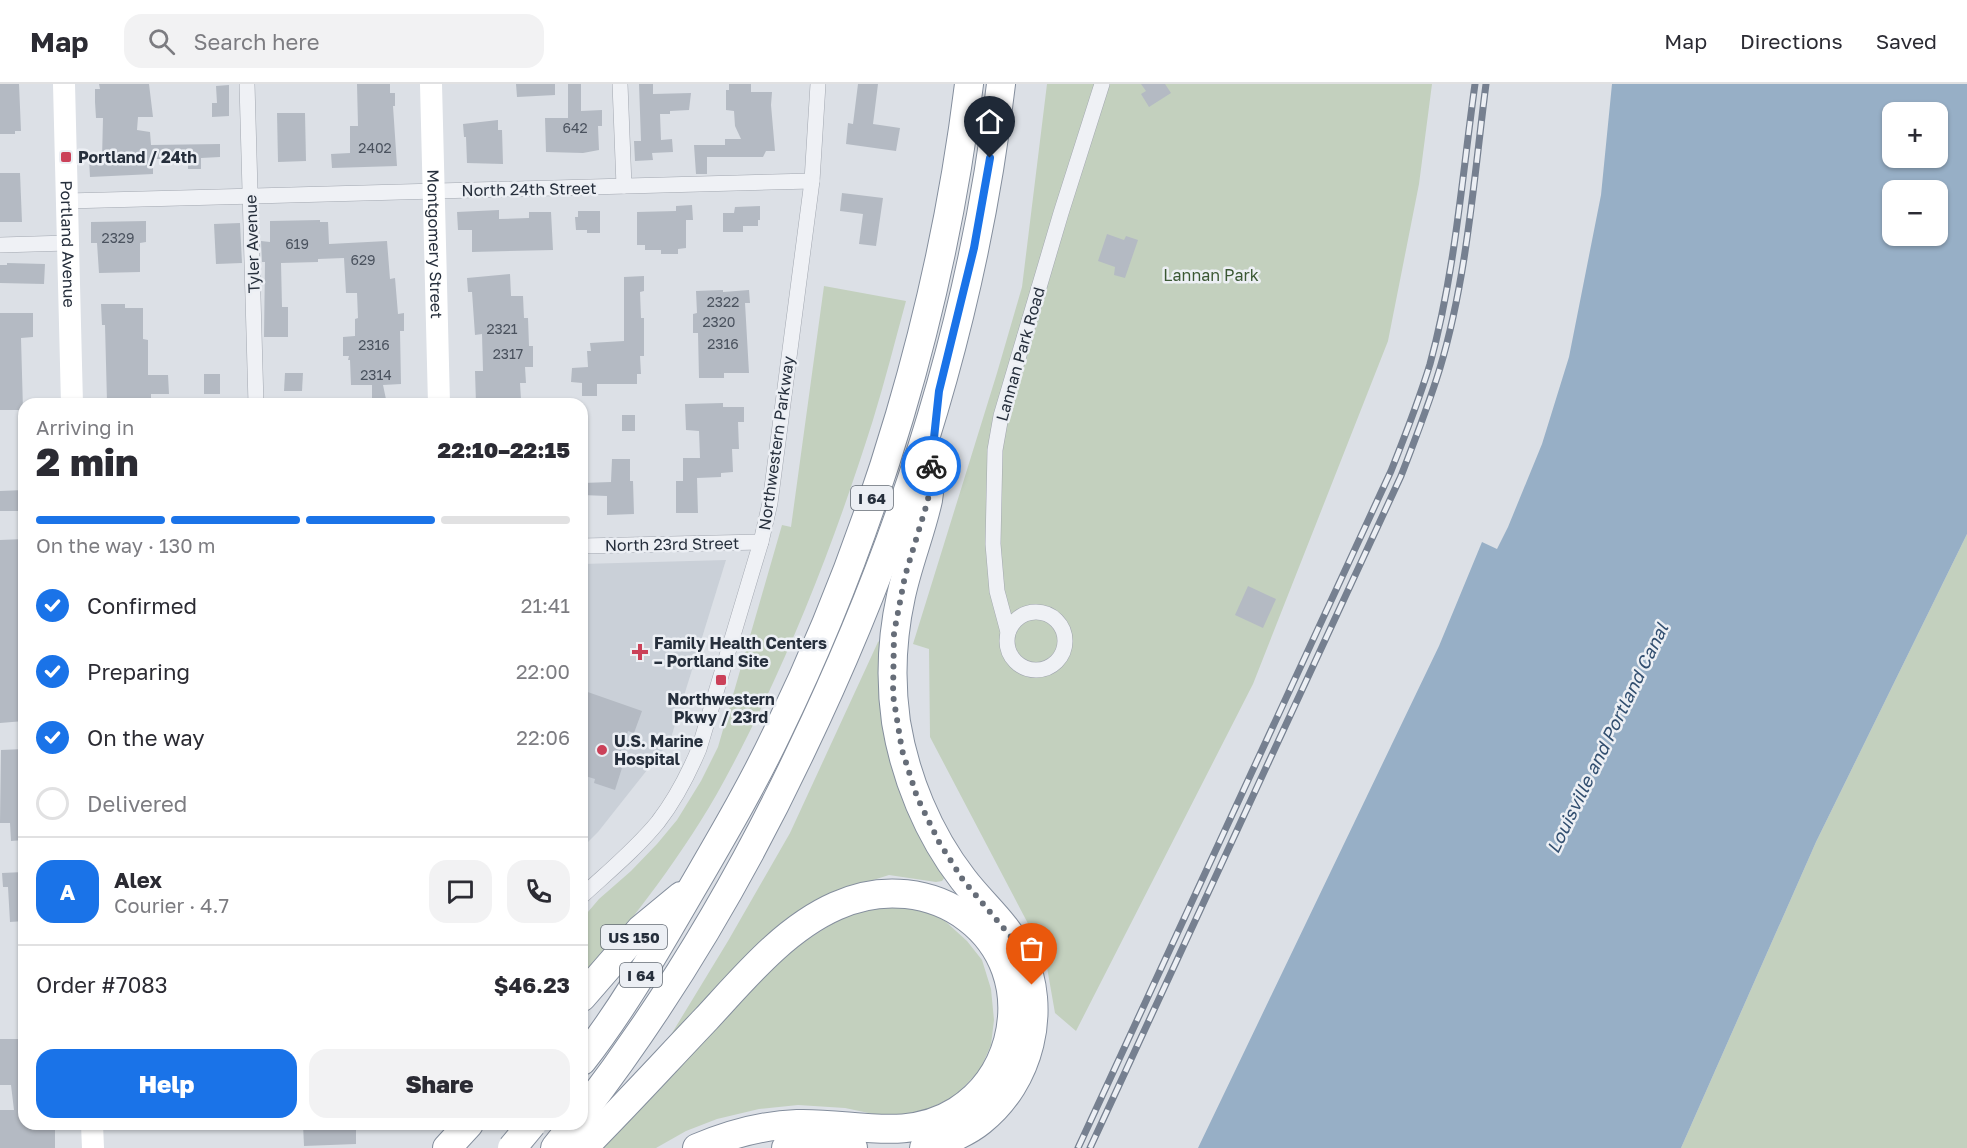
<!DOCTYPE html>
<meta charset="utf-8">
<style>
:root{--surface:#fff;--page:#f2f2f3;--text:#2b2b33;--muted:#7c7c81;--line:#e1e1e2;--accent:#1a73e8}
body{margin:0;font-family:"Golos Text",sans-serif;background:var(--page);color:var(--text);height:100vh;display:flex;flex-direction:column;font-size:22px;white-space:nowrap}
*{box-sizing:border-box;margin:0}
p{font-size:20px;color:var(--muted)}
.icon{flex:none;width:33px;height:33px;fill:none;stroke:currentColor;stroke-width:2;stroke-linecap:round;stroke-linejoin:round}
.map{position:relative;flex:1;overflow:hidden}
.side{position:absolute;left:18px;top:314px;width:570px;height:732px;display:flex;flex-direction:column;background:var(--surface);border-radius:18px;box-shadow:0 2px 4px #0004}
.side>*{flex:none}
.controls{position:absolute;left:1882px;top:18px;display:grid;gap:12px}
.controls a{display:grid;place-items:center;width:66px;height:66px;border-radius:12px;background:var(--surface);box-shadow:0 2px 4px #0004;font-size:30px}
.pin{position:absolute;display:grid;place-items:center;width:51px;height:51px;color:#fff;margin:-62px -26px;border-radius:50% 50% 50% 0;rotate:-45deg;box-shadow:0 0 6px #0007}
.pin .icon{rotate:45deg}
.courier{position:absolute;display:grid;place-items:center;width:60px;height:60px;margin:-30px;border:4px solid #1a73e8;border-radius:50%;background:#fff;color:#222;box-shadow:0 2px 8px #0007}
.head em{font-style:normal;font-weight:800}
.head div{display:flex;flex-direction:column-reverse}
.head{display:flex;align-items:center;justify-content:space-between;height:102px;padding:0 18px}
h1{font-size:39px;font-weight:800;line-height:45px}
.bar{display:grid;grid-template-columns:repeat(4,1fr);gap:9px 6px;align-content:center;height:72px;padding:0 18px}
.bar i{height:8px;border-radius:4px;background:var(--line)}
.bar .current{background:var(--accent)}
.bar p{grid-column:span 4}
.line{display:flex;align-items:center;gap:15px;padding:0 18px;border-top:2px solid var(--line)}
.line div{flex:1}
.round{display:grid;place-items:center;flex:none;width:63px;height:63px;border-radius:18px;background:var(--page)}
ol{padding:0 18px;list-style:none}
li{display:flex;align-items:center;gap:18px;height:66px}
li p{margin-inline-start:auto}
li .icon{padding:6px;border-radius:50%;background:var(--accent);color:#fff;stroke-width:4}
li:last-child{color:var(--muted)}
li i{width:33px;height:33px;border:3px solid var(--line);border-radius:50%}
.action{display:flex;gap:12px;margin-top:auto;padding:12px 18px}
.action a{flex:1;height:69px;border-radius:18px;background:var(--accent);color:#fff;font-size:24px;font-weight:800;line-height:69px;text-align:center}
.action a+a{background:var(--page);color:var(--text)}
header{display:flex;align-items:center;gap:36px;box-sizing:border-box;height:84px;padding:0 30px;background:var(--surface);border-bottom:2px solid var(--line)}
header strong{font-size:28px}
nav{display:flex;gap:33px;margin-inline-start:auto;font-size:21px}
.search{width:420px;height:54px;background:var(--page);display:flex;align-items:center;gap:15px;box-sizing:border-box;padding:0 21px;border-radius:18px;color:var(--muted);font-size:22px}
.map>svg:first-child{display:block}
.built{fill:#cad0d8}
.green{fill:#c3d0be}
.water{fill:#97afc6;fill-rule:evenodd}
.building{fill:#b4bac3}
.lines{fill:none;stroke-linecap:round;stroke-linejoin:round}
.street-casing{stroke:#a2a7b0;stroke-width:16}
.highway-casing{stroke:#848e9d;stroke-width:30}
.street{stroke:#eff1f5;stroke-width:15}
.secondary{stroke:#fff;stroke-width:22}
.highway{stroke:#fff;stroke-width:28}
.rail-casing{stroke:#768090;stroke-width:7}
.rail{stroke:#eceff4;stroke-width:4.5;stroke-dasharray:14;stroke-linecap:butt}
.highway-bridge-casing{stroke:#848e9d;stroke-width:30;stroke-linecap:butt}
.highway-bridge{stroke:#fff;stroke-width:28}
.done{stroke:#666d78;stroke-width:6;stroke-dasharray:0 10.8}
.route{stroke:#1a73e8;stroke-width:8}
.poi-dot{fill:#cb4159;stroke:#eceff4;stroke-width:2}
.labels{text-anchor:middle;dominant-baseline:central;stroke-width:5;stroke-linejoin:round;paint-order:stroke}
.number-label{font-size:14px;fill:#4a525e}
.shield{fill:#eceff4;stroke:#616973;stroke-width:1.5}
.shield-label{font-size:15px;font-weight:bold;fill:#262f3c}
.poi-label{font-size:16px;font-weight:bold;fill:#262f3c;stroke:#eceff4;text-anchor:start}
.street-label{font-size:16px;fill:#262f3c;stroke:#eceff4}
.park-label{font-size:16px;fill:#3b5834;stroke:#eceff4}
.water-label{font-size:18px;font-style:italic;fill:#314e6f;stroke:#eceff4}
</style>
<header>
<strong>Map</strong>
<div class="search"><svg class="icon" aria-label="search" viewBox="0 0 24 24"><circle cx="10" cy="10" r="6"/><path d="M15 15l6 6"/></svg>Search here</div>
<nav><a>Map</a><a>Directions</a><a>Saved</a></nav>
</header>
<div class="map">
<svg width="1967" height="1064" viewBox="0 0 1967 1064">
<rect width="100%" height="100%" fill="#dce0e6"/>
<polygon class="built" points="726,476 670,657 598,748 582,764 582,480"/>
<g class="green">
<polygon points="1047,0 1432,0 1419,100 1388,257 1253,600 1076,947 1055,929 1045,872 930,653 929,565 913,560 997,289 1022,203"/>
<path d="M824,202l82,15c-11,40 -21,80 -33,119 -39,124 -87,247 -149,361 -39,72 -91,137 -142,200v-62l17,-20 32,-28 26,-27 20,-24 24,-39 17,-34 64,-222 9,2z"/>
<polygon points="1967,450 1967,1064 1681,1064 1816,758"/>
<polygon points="884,552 945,793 942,797 936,798 889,791 848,804 666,959 728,857 790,749 878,558"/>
<polygon points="871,823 924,825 945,837 967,857 982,876 991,905 994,936 991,961 980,986 954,1013 919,1029 883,1032 845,1024 798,1021 759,1025 717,1035 686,1047 656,1064 596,1064 788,868 846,831"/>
</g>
<path class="water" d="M1612,0h355v450l-151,308 -135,306h-483l241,-502 43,-104 15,7 11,-22 34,-83 27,-87 32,-162zM1893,28h45v46h-45zM1893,106h45v46h-45z"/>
<g class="building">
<polygon points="0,0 19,0 21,47 15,47 15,50 0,50"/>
<polygon points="99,0 149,0 153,33 138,33 137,46 150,48 151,61 220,60 220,73 201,74 201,85 188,85 188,75 153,75 153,90 90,93 89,75 102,75 103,34 96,34 95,18 95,5 100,5"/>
<polygon points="357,0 390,0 390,9 395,9 395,22 393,22 397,82 332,84 331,70 350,69 350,42 358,42"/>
<polygon points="516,0 555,0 555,11 517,13"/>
<polygon points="568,0 581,0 581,27 602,26 602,42 598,42 599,66 583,69 546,68 545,34 568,34"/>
<polygon points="639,0 653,0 653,10 691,9 689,26 670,27 670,30 660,30 661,56 672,55 673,68 652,69 653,76 635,77 634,57 641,57"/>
<polygon points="729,0 751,0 751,8 772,8 771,21 775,67 766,67 763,73 707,73 707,90 696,90 694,61 725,61 725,55 741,55 735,42 734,27 726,26 726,6 729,6"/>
<polygon points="858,0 878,0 873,40 900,44 896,67 846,60 848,39 853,40"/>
<polygon points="1141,0 1165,0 1171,9 1149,23 1141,10 1146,7"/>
<polygon points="229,1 229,32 212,33 212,19 217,19 216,2"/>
<polygon points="277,29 305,29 306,77 278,78"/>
<polygon points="498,36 498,46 502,46 503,80 467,79 466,53 464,53 463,40"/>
<polygon points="0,89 20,89 22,138 0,138"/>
<polygon points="842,109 883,114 876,162 859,160 863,130 840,127"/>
<polygon points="692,121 693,136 686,136 686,164 678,165 678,170 661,170 661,166 645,166 645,161 637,161 637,128 676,127 676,122"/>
<polygon points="760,122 760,136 758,136 758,142 743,142 743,148 723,148 723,129 734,129 735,123"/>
<polygon points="499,126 499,135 529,134 529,128 551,128 553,166 472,168 472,146 458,146 457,128"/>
<polygon points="578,127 600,127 600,149 587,149 587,146 576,146 575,133 578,133"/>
<polygon points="320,136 320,138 328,138 329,160 387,157 390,195 395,194 398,230 404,229 404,247 400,247 401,300 383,301 387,320 372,320 372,301 351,301 350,276 348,276 349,272 343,272 343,253 355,252 355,235 358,234 357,209 346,209 344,174 318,175 318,178 281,179 282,223 288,223 288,253 264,253 265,178 262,178 261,157 270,158 270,137"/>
<polygon points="146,137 146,158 140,159 140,188 99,189 97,159 91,159 91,138"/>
<polygon points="240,139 242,179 216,180 214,140"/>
<polygon points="1107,150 1124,156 1126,152 1138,156 1125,194 1114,191 1115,183 1098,177"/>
<polygon points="7,179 45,180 44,200 0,199 0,181 7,181"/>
<polygon points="510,190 511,212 523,212 524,234 528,234 529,262 533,262 533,283 525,283 526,299 520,299 521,316 514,316 514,320 476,320 475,287 483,287 482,250 475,251 472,208 468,208 467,194"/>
<polygon points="644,192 644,207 640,208 641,234 644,234 644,272 640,272 641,290 637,290 637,300 597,300 597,312 582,312 582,299 571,298 572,284 588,283 587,267 591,267 590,259 624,257 624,193"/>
<polygon points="723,206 723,208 749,206 750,219 745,219 749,289 724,289 724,294 699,294 698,249 693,249 693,230 697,229 696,207"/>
<polygon points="101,220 125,220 125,224 143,224 143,255 148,256 148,291 168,291 169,310 151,310 151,316 107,318 105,241 102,241"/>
<polygon points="0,229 33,229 33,253 21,254 23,326 0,326"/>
<polygon points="285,289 303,289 302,307 284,307"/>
<rect x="204" y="290" width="16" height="20"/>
<polygon points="723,319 723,323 744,323 744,338 738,338 739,365 732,365 733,388 721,389 721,393 697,394 698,429 676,429 676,397 683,397 683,374 700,374 699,347 686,346 685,320"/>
<rect x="622" y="331" width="13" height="16"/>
<polygon points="612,375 630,375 630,397 633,397 634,430 607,431 607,412 582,411 582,399 611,398"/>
<polygon points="24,406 23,427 0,427 0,407"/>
<polygon points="24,455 24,637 0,639 0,456"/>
<polygon points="1248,502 1276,515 1263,544 1235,531"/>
<polygon points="582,606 642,627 634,649 628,647 616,682 622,684 615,706 594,699 595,695 582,691"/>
<polygon points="24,665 24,756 11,757 10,739 0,739 1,666"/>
<polygon points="24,788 24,837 10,838 8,803 3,803 2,789"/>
<polygon points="0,955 24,955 24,1040 55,1040 55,1064 0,1064 0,1026 14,1026 11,1001 0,1001"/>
<polygon points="303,1040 356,1040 356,1060 304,1062"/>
</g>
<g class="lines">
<defs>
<g id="street">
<polyline points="247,0 256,320"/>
<polyline points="620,0 624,102"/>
<polyline points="67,117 812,97"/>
<polyline points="0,161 68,159"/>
<polyline points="582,462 761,458"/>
<circle cx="1036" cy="557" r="29"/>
<polyline points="1008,548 997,507 993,460 995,366 1001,332 1061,129 1102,0"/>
<path d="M582,812c26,-24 54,-47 76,-74 17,-22 30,-47 41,-73l62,-207 9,-39 42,-322 6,-97"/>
</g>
<g id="highway">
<polyline points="582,913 641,845 681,812"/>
<path d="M582,977c43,-55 77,-116 112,-176 29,-50 59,-101 84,-154 97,-200 164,-426 191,-647"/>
<path d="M582,1029c86,-112 159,-235 219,-362 101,-210 173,-434 200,-667"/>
<polyline points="447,1064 469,1040"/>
<polyline points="555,1064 574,1040"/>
<path d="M583,1064c42,-42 82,-86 123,-129 38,-41 78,-90 130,-113 94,-43 199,30 172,135 -8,29 -26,54 -51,70 -51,32 -104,11 -160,13 -34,1 -69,11 -100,24"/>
<polyline points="786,1064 823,1062 853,1064"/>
<path d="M924,1064c20,-6 41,-14 57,-27 49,-39 67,-111 40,-168 -14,-29 -39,-49 -58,-74 -35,-45 -58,-102 -67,-157 -6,-42 -4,-85 5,-126 7,-33 20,-64 27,-96 2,-13 3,-28 4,-41"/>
</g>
</defs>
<use href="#street" class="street-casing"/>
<use href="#highway" class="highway-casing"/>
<use href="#street" class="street"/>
<g class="secondary">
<path id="s1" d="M64,0l8,320"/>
<path id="s2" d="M431,0l8,320"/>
<polyline points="92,1040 93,1064"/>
</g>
<use href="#highway" class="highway"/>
<defs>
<g id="rail">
<path d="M1078,1064l313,-677c14,-35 28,-71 39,-107 25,-91 32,-187 45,-280"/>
<path d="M1090,1064l311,-672c14,-36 28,-72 39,-108 27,-90 34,-191 46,-284"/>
</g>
</defs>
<use href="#rail" class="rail-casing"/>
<use href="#rail" class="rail"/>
<defs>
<polyline id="highway-bridge" points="512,1064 532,1040"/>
</defs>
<use href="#highway-bridge" class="highway-bridge-casing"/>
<use href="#highway-bridge" class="highway-bridge"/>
</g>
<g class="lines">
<polyline class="done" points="931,382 928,416 905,492 894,549 893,611 902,666 917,713 939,758 963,796 1012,854 1028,885 1032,901"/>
<polyline class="route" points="931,382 939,307 974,164 990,74"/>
</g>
<g class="poi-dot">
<rect x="60" y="67" width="12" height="12" rx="3"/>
<path d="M637 559h6v6h6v6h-6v6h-6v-6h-6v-6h6z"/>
<rect x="715" y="590" width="12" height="12" rx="3"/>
<circle cx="602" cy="666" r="6"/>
</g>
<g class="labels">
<g class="number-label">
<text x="575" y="43">642</text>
<text x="375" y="63">2402</text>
<text x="118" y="153">2329</text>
<text x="297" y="159">619</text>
<text x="363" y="175">629</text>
<text x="723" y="217">2322</text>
<text x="719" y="237">2320</text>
<text x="502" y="244">2321</text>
<text x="723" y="259">2316</text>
<text x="374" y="260">2316</text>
<text x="508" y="269">2317</text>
<text x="376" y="290">2314</text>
</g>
<g class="shield">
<rect x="851" y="402" width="42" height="24" rx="4.5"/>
<rect x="601" y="841" width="66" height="24" rx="4.5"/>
<rect x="620" y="879" width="42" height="24" rx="4.5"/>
</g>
<g class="shield-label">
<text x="872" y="414">I 64</text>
<text x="634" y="853">US 150</text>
<text x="641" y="891">I 64</text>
</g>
<g class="poi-label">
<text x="78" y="73">Portland / 24th</text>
<text x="654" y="559">Family Health Centers<tspan x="654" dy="18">– Portland Site</tspan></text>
<text x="721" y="615" text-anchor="middle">Northwestern<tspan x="721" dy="18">Pkwy / 23rd</tspan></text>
<text x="614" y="657">U.S. Marine<tspan x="614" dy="18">Hospital</tspan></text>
</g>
<g class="street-label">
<text transform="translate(529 105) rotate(-1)">North 24th Street</text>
<text stroke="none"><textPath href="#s1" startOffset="160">Portland Avenue</textPath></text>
<text transform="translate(252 160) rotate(-92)">Tyler Avenue</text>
<text stroke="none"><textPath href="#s2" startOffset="160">Montgomery Street</textPath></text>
<text transform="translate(1020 270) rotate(-74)">Lannan Park Road</text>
<text transform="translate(776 359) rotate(-82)">Northwestern Parkway</text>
<text transform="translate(672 460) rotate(-1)">North 23rd Street</text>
</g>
<g class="park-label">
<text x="1211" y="191">Lannan Park</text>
</g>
<g class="water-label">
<text transform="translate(1607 654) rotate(-64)">Louisville and Portland Canal</text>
</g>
</g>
</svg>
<div class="controls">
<a>+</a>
<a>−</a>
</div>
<div class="pin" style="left:1032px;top:901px;background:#ea580c"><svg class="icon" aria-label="bag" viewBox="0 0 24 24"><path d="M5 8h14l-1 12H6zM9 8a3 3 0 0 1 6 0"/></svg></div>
<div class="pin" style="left:990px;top:74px;background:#1f2937"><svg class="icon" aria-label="home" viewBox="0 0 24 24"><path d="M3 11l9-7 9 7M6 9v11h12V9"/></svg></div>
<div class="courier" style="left:931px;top:382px"><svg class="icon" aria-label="bike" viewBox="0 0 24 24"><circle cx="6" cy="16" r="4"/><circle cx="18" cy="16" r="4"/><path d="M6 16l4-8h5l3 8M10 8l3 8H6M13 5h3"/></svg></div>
<section class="side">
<div class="head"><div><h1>2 min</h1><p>Arriving in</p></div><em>22:10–22:15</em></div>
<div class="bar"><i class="current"></i><i class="current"></i><i class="current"></i><i></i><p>On the way · 130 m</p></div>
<ol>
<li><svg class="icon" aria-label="check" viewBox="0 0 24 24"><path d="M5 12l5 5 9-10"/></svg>Confirmed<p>21:41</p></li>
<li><svg class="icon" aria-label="check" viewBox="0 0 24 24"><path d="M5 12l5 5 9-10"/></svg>Preparing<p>22:00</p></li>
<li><svg class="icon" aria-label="check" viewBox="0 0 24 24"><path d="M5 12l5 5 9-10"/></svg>On the way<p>22:06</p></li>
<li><i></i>Delivered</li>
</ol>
<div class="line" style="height:108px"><b class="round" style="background:var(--accent);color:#fff">A</b><div><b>Alex</b><p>Courier · 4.7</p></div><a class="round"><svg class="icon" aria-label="chat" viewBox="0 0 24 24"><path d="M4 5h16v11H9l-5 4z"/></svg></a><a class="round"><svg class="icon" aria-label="phone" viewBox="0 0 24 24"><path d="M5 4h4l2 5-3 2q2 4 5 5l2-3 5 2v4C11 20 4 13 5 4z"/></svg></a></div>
<div class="line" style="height:78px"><div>Order #7083</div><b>$46.23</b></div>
<div class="action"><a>Help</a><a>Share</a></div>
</section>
</div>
